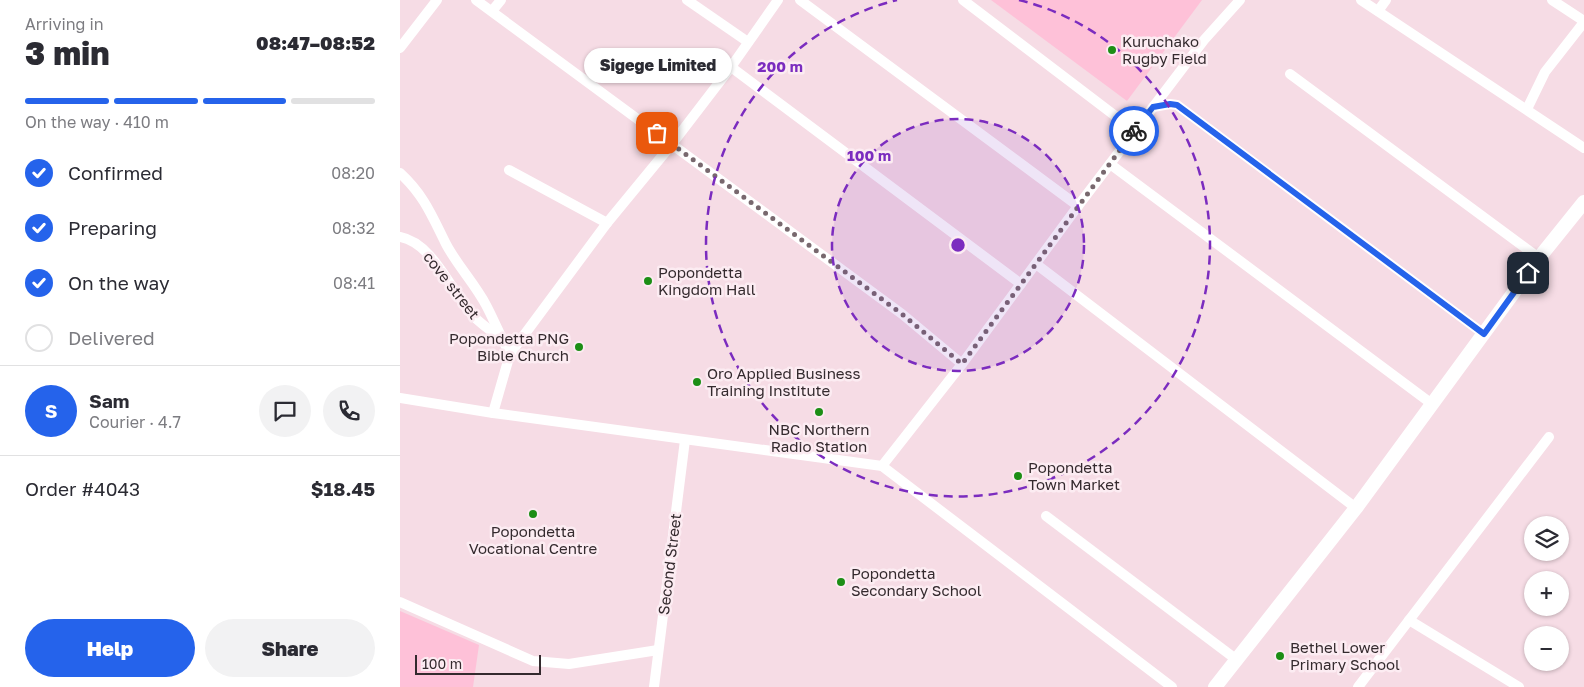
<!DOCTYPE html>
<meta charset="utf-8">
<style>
:root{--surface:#fff;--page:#f2f2f3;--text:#2b2b33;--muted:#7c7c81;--line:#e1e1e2;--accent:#2563eb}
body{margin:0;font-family:"Golos Text",sans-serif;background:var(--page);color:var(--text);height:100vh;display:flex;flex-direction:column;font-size:19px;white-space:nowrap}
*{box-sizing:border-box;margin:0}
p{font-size:16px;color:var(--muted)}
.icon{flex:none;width:28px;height:28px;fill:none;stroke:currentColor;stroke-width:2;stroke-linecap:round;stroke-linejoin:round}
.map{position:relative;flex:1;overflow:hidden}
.details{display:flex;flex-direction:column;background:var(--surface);width:400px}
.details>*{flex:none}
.tools{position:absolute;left:1124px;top:516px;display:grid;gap:10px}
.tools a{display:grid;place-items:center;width:45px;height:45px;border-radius:50%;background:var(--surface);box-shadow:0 1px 4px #0004;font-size:25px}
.scale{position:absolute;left:15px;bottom:12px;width:126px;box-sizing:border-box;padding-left:5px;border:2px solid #342a2e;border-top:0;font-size:14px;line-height:18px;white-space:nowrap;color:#342a2e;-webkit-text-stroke:4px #fcecf2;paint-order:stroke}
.pin{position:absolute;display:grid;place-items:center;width:42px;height:42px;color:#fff;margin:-21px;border-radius:10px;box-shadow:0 2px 8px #0006}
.courier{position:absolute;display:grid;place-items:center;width:50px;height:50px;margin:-25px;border:4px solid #2563eb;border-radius:50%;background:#fff;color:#222;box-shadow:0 1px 6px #0007}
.bubble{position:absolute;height:35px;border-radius:18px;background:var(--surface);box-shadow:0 1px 4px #0004;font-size:16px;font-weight:800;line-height:35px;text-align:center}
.head em{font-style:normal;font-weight:800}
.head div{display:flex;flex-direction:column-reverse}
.head{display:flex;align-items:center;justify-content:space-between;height:85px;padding:0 25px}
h1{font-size:32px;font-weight:800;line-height:38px}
.bar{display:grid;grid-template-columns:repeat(4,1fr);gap:8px 5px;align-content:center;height:60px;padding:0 25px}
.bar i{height:6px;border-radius:4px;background:var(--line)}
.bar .on{background:var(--accent)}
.bar p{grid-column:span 4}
.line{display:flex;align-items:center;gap:12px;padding:0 25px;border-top:1px solid var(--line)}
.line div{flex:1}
.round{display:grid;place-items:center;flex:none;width:52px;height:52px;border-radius:26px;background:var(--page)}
ol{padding:0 25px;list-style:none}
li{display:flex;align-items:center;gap:15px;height:55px}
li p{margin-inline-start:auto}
li .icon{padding:5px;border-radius:50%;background:var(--accent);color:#fff;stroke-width:4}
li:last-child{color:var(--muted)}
li i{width:28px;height:28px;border:2px solid var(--line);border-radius:50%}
.cta{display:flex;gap:10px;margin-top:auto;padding:10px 25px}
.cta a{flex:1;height:58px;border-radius:30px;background:var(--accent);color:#fff;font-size:20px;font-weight:800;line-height:58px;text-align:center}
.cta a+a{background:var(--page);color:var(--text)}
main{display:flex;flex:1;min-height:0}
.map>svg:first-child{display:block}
.grass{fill:#fec1d8}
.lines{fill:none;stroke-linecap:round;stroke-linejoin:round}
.minor{stroke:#fff;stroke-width:10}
.secondary{stroke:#fff;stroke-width:14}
.done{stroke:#78686e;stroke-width:5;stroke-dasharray:0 9}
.route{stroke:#2563eb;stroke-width:6}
.ring{fill:none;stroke:#7b2cbf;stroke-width:2.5;stroke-dasharray:9 6}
.poi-dot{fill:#1c8e15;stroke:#fcecf2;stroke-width:2}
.labels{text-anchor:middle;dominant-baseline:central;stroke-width:5;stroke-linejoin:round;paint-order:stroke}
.poi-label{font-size:15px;fill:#342a2e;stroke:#fcecf2;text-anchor:start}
.street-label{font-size:15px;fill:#342a2e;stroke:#fcecf2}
.centre{fill:#7b2cbf;stroke:#fcecf2;stroke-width:2.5}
.ring-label{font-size:15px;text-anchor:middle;font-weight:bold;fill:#7b2cbf;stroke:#fcecf2;stroke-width:5;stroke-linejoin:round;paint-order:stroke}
</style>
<main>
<section class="details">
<div class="head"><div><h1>3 min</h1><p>Arriving in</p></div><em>08:47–08:52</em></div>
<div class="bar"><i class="on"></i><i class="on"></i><i class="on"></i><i></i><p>On the way · 410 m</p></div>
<ol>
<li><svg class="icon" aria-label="check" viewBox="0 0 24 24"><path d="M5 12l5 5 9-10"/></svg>Confirmed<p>08:20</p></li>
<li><svg class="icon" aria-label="check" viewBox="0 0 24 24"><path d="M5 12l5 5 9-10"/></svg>Preparing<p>08:32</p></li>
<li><svg class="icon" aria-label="check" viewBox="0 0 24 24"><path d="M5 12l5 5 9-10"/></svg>On the way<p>08:41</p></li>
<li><i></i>Delivered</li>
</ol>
<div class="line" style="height:90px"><b class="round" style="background:var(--accent);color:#fff">S</b><div><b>Sam</b><p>Courier · 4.7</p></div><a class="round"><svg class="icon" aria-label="chat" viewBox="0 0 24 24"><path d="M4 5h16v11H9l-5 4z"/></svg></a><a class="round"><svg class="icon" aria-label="phone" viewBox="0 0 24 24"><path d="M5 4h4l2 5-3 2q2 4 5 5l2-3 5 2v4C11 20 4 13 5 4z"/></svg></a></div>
<div class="line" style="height:65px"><div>Order #4043</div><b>$18.45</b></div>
<div class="cta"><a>Help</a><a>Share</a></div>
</section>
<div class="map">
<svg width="1184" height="687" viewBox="0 0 1184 687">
<rect width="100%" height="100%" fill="#f6dce5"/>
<g class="grass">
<polygon points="591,0 802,0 727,101"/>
<polygon points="0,611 79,645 73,687 0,687"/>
</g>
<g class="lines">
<g class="minor">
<polyline points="76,0 502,314 562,364"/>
<polyline points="287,0 348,42"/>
<polyline points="400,0 678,206"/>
<polyline points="563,0 718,118 734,118 747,116"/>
<polyline points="961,0 1184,148"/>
<polyline points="1152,0 1184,21"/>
<polyline points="92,11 101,0"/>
<polyline points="978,11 986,0"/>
<polyline points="0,48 37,0"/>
<polyline points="331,67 621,284"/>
<polyline points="890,74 1139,258"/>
<polyline points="753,107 770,104 777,105 1084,334"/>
<polyline points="1127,109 1145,72 1184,22"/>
<polyline points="718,118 724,129 724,145"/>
<polyline points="710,164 1032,404"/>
<polyline points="109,170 207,223"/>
<path d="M0,173c24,22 32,43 46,71 11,21 29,40 40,61 9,17 15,33 24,49"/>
<path d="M0,237c32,6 50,51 69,74 7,10 20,18 29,25"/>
<polyline points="636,264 956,508"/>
<polyline points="0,398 93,413 482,466 772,687"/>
<polyline points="93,413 110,354 207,223 272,144 331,67 378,0"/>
<polyline points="482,466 562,364 678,206 804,40 840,0"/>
<polyline points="646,516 837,660"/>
<polyline points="0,602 133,661 169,664 258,650"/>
<polyline points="1009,620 1119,687"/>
<polyline points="254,687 285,440"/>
<polyline points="958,687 1149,437"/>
</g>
<polyline class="secondary" points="815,687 956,508 1139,258 1184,202"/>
</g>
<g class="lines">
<polyline class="done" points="257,133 502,314 562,364 734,131"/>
<polyline class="route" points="734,131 753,107 770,104 777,105 1084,334 1128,273"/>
</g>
<circle cx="558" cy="245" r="126" fill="#7b2cbf" fill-opacity=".12"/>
<g class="ring">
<circle cx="558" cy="245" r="126"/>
<path d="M619 0A252 252 0 1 1 497 0"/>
</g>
<g class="poi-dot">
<circle cx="712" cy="50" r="5"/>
<circle cx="248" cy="281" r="5"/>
<circle cx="179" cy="347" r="5"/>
<circle cx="297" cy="382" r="5"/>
<circle cx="419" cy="412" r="5"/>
<circle cx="618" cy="476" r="5"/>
<circle cx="133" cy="514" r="5"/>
<circle cx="441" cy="582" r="5"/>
<circle cx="880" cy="656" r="5"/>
</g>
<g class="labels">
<g class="poi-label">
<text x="722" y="41">Kuruchako<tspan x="722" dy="17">Rugby Field</tspan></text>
<text x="258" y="272">Popondetta<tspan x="258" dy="17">Kingdom Hall</tspan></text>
<text x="169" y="338" text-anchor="end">Popondetta PNG<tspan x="169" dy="17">Bible Church</tspan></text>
<text x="307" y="373">Oro Applied Business<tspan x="307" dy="17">Training Institute</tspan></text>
<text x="419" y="429" text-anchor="middle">NBC Northern<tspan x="419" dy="17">Radio Station</tspan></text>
<text x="628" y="467">Popondetta<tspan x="628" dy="17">Town Market</tspan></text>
<text x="133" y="531" text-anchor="middle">Popondetta<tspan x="133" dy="17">Vocational Centre</tspan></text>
<text x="451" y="573">Popondetta<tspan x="451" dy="17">Secondary School</tspan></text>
<text x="890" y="647">Bethel Lower<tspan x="890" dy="17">Primary School</tspan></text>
</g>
<g class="street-label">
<text transform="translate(52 285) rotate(52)">cove street</text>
<text transform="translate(269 564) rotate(-83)">Second Street</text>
</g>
</g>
<circle cx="558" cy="245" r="8" class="centre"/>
<g class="ring-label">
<text x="380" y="72">200 m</text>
<text x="469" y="161">100 m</text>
</g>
</svg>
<div class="tools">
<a><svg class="icon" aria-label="layers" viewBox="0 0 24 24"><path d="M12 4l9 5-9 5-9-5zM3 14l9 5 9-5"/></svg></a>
<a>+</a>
<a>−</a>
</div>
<div class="scale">100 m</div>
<div class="pin" style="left:257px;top:133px;background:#ea580c"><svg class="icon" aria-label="bag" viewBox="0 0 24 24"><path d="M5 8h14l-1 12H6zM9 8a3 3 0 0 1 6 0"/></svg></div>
<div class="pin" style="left:1128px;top:273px;background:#1f2937"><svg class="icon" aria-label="home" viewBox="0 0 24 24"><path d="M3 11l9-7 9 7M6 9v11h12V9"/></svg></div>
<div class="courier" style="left:734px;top:131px"><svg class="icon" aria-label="bike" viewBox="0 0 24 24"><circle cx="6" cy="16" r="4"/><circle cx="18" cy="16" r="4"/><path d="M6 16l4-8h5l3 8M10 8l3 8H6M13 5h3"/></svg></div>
<div class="bubble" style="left:184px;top:48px;width:148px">Sigege Limited</div>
</div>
</main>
